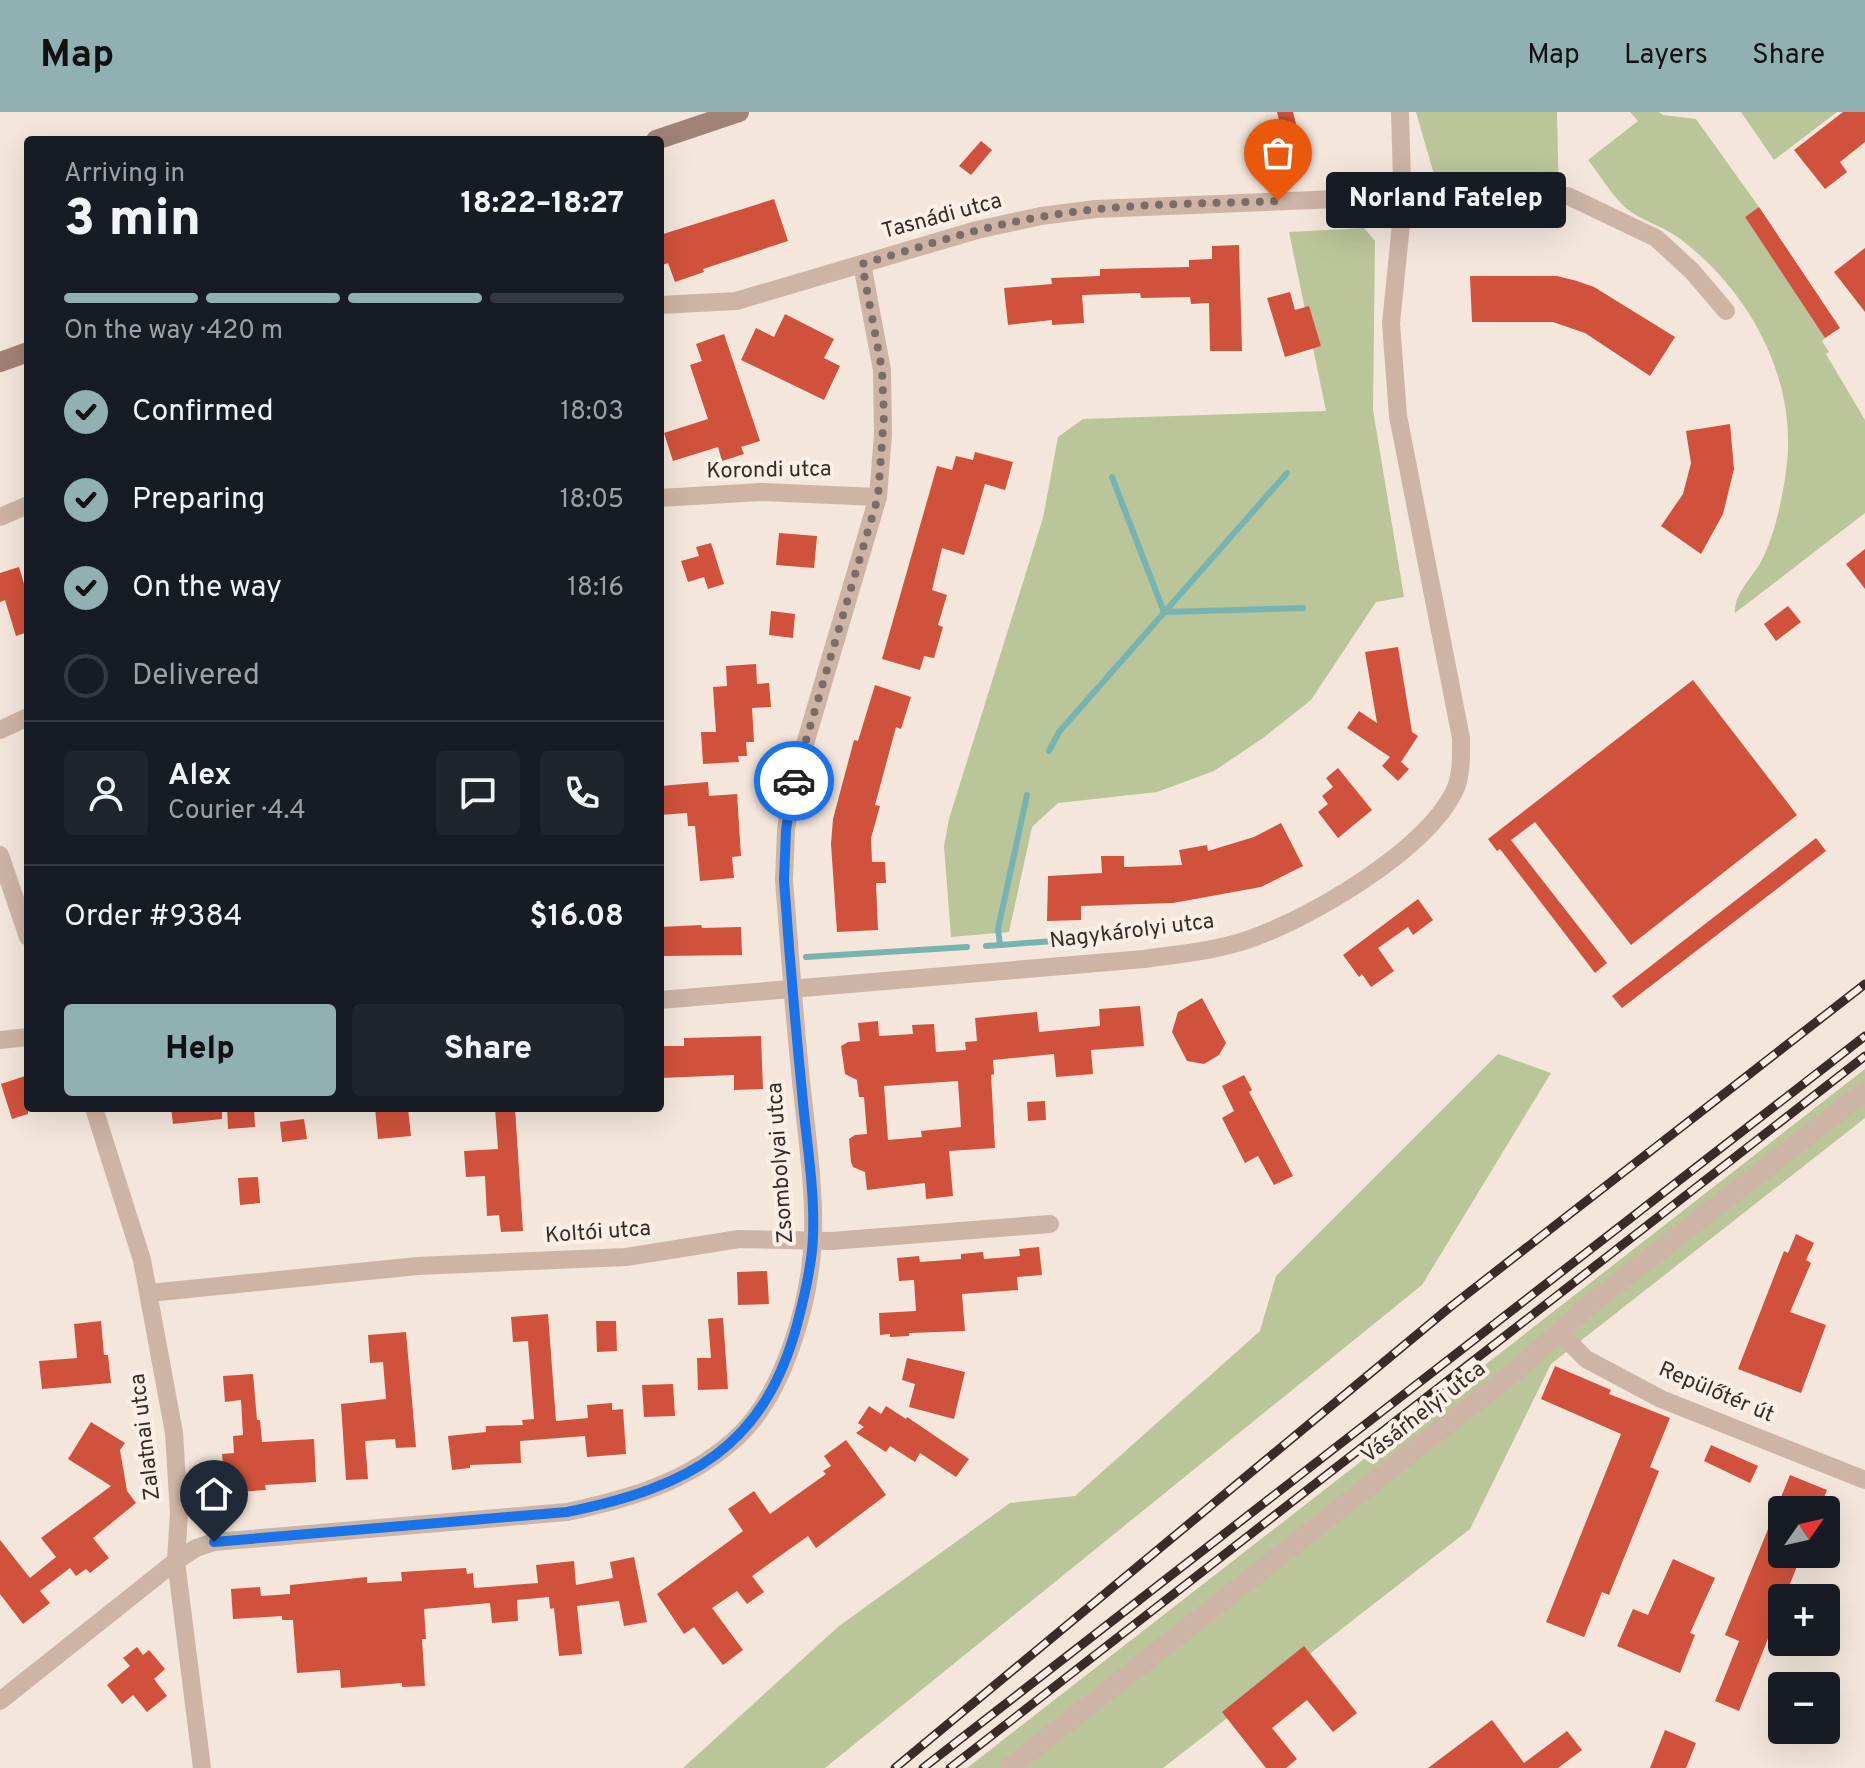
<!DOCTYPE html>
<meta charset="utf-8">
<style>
:root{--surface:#171b24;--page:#20242c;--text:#f1f3f6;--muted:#9ea1a6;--line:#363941;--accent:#90b0b1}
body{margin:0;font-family:Overpass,sans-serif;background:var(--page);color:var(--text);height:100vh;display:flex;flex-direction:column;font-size:30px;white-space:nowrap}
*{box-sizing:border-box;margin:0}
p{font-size:26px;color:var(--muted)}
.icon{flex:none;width:44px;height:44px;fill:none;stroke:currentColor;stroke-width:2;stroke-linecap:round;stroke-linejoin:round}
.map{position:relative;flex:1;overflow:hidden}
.side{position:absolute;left:24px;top:24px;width:640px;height:976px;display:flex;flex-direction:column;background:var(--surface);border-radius:8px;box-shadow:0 8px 32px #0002}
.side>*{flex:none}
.needle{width:52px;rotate:56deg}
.tools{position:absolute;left:1768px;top:1384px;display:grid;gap:16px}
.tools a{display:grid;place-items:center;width:72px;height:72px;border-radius:8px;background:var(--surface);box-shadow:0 8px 32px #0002;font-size:40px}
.pin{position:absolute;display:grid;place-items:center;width:68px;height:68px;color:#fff;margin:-82px -34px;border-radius:50% 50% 50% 0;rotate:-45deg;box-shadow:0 0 8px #0007}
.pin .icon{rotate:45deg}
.courier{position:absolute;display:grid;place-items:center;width:80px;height:80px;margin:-40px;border:6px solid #1a73e8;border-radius:50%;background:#fff;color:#222;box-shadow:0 2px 10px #0007}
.bubble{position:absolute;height:56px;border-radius:8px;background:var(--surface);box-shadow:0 8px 32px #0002;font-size:26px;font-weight:800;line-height:56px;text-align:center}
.headline em{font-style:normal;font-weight:800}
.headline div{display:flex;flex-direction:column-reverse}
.headline{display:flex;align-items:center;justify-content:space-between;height:136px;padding:0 40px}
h1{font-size:52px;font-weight:800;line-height:60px}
.bar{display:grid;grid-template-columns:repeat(4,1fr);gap:12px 8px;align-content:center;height:96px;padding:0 40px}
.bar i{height:10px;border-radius:6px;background:var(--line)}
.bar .on{background:var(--accent)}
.bar p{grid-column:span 4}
.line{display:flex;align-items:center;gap:20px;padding:0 40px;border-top:2px solid var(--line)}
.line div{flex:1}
.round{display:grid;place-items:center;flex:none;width:84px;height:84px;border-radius:8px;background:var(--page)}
ol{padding:0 40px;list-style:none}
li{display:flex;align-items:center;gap:24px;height:88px}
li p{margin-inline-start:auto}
li .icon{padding:8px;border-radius:50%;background:var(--accent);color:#111;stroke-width:4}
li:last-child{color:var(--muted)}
li i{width:44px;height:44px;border:4px solid var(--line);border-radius:50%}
.cta{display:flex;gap:16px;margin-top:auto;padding:16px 40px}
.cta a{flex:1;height:92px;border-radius:8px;background:var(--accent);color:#111;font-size:32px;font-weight:800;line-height:92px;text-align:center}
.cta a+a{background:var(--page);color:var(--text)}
header{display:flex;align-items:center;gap:48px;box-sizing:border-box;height:112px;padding:0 40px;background:var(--accent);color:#111}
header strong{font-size:38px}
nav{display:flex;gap:44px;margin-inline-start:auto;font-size:28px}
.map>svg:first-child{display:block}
.green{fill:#bac599}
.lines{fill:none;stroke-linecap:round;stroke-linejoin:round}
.stream{stroke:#77b4b1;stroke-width:6}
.building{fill:#d1523c;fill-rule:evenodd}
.minor{stroke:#cdb4a5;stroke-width:18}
.tertiary{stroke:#cdb4a5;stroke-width:20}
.secondary{stroke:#a18276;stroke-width:20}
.rail-casing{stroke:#392b27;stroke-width:9}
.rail{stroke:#fbf0e7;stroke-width:6;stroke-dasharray:18;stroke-linecap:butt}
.done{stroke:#7a6c66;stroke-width:8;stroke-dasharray:0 14.4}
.route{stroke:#1a73e8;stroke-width:10}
.labels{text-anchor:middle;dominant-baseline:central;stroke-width:8;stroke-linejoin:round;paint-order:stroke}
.street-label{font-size:22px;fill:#392b27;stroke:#fbf0e7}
</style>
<header>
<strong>Map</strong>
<nav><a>Map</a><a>Layers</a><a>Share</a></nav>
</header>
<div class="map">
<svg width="1865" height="1656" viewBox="0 0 1865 1656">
<rect width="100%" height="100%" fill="#f4e6db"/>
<g class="green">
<polygon points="1416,0 1557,0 1559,91 1448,111"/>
<path d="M1630,0h29l4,3 33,4 63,88 -14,10 80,121 -3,3 7,11 -3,2 39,66v93l-130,100c-1,-20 18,-36 27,-53 13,-27 20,-59 24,-89 13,-90 -36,-180 -107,-233 -15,-11 -33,-16 -48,-26 -17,-12 -30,-36 -43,-52l50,-39z"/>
<polygon points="1741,0 1837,0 1774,48"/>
<polygon points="1364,116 1375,129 1373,298 1404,485 1376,490 1311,588 1263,626 1214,659 1157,680 1058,691 1032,715 1009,820 951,825 944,734 949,707 1043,406 1058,325 1083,307 1326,299 1289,120"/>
<polygon points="1498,942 1551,961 1422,1173 825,1656 683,1656 839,1514 1010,1391 1075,1384 1260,1219 1276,1164"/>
<polygon points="1865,957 1865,1006 1551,1252 1470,1417 1163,1656 967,1656"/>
</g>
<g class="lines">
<g class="stream">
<polyline points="1112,365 1164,500"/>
<polyline points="1164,500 1303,496"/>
<polyline points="1049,639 1059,620 1287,361"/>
<polyline points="1000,833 998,817 1027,683"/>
<polyline points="986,834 1068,828"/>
<polyline points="806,845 967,835"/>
</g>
</g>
<g class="building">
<polygon points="1277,0 1293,0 1298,20 1283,24"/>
<polygon points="1843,0 1865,0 1865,30 1840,50 1847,60 1825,77 1794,38"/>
<polygon points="981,29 992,38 971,63 959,54"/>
<polygon points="774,87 788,129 703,157 704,160 675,170 668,151 660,154 660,123"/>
<polygon points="1759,95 1840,216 1825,226 1745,105"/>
<polygon points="1239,133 1242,239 1210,239 1209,191 1191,192 1190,185 1141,186 1140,181 1082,183 1084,211 1052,213 1052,208 1008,213 1004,176 1052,172 1051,166 1100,164 1100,157 1189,155 1189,148 1212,147 1212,134"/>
<polygon points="1865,136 1865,200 1834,160"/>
<polygon points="1470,164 1557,164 1577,169 1594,175 1675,225 1650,264 1585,221 1553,210 1472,210"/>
<polygon points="1290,180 1295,198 1309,194 1321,234 1285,245 1267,186"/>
<polygon points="785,202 834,227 824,246 840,254 824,288 741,248 756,216 774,225"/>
<polygon points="724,222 760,329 741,335 744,342 722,349 718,335 673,349 664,321 708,307 690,253 702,249 696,232"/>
<polygon points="1730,312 1734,357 1723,402 1701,442 1661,414 1683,382 1691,351 1686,319"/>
<polygon points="975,340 1013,350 1005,378 985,372 964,443 942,436 932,478 947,483 938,513 943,515 934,546 924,544 920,558 882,547 937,354 952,358 956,344 973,348"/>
<polygon points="779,421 817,424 814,456 776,453"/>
<polygon points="711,431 724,472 708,477 704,465 688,470 681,449 699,444 696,435"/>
<polygon points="1865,437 1865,477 1846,452"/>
<polygon points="19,455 28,485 28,520 16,524 5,488 0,490 0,461"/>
<polygon points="1788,494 1801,510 1776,529 1764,512"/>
<polygon points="771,499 795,502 793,526 769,523"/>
<polygon points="1398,535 1412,620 1418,624 1401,650 1409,657 1398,669 1382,654 1390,645 1347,616 1359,599 1377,611 1365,540"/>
<polygon points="756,552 757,572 769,571 771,595 752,596 754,630 746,630 747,644 738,644 739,650 703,652 701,620 716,620 713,575 727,574 726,554"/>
<polygon points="1693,568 1797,703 1631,833 1535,710 1511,728 1607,851 1595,861 1500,737 1497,739 1488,727"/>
<polygon points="875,573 911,585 901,617 896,615 875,693 880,694 871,726 872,750 885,750 886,771 876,771 878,818 837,820 831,732 833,707 854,628 858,629"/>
<polygon points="1338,656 1372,698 1338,726 1318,700 1328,692 1322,684 1333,675 1326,666"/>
<polygon points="708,670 709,684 737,682 741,744 732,745 734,766 700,769 695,714 688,714 687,701 660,703 660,674"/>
<polygon points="1281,711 1303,754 1261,775 1173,791 1081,794 1081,808 1047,809 1048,764 1102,761 1101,744 1124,744 1124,755 1182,753 1179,738 1207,733 1208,739 1254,725"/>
<polygon points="1816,726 1826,739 1622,896 1612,884"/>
<polygon points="1418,787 1433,808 1413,823 1408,815 1378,836 1394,859 1371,875 1362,862 1359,865 1343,843"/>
<polygon points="701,813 702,816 741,815 742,843 663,844 663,839 660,840 660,815"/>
<polygon points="1202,886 1226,931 1219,943 1204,952 1187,949 1172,920 1178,900"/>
<path d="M1140,894l4,40 -53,4 2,24 -37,3 -2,-23 -61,6 1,14 -3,1 4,73 -46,3 4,45 -27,3 -1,-16 -58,7 -2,-18 -12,-5 -2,-5 -2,-23 6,-4 12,-1 -3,-37h-5l-2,-17 -12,-6 -4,-28 7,-4 12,-1 -2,-18 20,-2 1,15 34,-2 -1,-9 22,-1 2,28 30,-2 -1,-8 12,-1 -2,-23 62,-6 2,20 61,-6 -1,-17zM958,969l3,46 -40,4 1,6 -34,3 -4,-54z"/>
<polygon points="761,924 763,977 734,978 734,963 660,966 660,934 684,934 684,926"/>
<polygon points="28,963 28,1002 12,1007 1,972"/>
<polygon points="1244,963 1252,978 1249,980 1293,1064 1274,1073 1258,1044 1245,1051 1222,1006 1234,999 1222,974"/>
<polygon points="1045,989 1046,1008 1028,1009 1027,990"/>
<polygon points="171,996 222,996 222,1007 173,1012"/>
<polygon points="227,996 254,996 255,1015 228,1017"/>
<polygon points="375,996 408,996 411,1024 378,1027"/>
<polygon points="495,996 515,996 523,1119 501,1120 499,1103 487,1104 485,1064 466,1065 464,1039 498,1037"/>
<polygon points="304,1007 307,1027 282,1030 280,1010"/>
<polygon points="258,1065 260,1091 240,1093 238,1066"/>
<polygon points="1796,1122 1814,1131 1806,1148 1811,1151 1790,1200 1826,1213 1801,1281 1738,1257 1784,1139 1788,1141"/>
<polygon points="1039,1135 1042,1163 1017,1165 1018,1178 962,1182 965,1219 909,1221 909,1224 890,1225 890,1222 880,1223 879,1201 916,1199 914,1168 899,1169 897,1146 919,1144 920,1150 961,1147 961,1142 983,1140 984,1147 1020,1144 1019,1137"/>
<polygon points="767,1159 769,1192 738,1193 737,1160"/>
<polygon points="548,1202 556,1309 588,1306 587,1293 612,1291 612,1298 623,1297 626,1342 587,1345 585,1324 520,1329 521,1351 470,1353 470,1356 452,1358 448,1324 486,1320 486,1314 523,1313 522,1308 534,1307 528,1229 513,1230 511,1205"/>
<polygon points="723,1206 728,1277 698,1278 697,1246 711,1246 708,1207"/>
<polygon points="101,1209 104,1243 108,1243 111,1271 42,1277 39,1249 77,1246 74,1212"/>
<polygon points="596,1209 616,1209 617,1239 597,1240"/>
<polygon points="406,1220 416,1335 396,1336 395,1327 365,1329 368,1367 346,1368 341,1292 386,1287 383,1250 370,1251 368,1223"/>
<polygon points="907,1246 965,1260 954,1307 909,1295 915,1272 902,1268"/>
<polygon points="1555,1254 1611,1278 1609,1282 1670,1306 1650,1355 1659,1359 1609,1483 1602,1480 1584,1525 1546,1510 1621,1322 1541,1287"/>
<polygon points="253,1262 257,1308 260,1308 262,1330 314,1327 316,1370 265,1373 266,1378 237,1380 236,1372 225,1373 222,1342 234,1341 233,1324 243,1323 241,1288 225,1290 223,1264"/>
<polygon points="673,1272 675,1304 644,1305 642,1273"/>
<polygon points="869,1294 881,1302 886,1294 906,1307 907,1305 969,1347 956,1365 920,1341 915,1350 890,1334 886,1340 856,1321 864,1315 858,1311"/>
<polygon points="91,1310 125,1331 120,1338 127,1379 136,1391 93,1426 109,1446 90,1461 86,1457 76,1464 70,1456 40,1479 50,1491 23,1512 0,1482 0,1428 30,1466 56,1445 41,1426 111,1374 68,1347"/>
<polygon points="846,1328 886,1383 816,1436 808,1424 752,1464 764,1480 747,1492 737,1479 712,1496 743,1538 723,1553 694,1515 684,1522 657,1482 743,1419 728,1397 754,1379 770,1402 826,1362 823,1359 831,1354 824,1344"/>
<polygon points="1711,1333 1758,1354 1750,1371 1704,1349"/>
<polygon points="1790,1363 1827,1378 1819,1398 1782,1398 1782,1442 1802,1442 1739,1599 1715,1589 1739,1529 1725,1523"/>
<polygon points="634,1445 647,1510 624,1514 619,1489 577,1494 582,1542 559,1544 554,1496 550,1497 549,1485 517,1488 518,1509 492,1511 490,1491 424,1497 426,1527 422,1527 425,1574 402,1575 402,1571 341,1576 340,1558 297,1561 293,1508 282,1508 282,1504 233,1507 231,1477 260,1475 261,1484 290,1482 290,1473 367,1465 367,1471 402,1469 401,1460 466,1456 467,1462 473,1461 474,1476 538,1471 536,1453 574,1449 576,1473 613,1466 610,1450"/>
<polygon points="1673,1447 1715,1466 1690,1521 1695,1523 1680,1561 1617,1534 1633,1497 1648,1503"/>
<polygon points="1304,1534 1357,1601 1333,1620 1307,1588 1272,1616 1297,1647 1286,1656 1266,1656 1222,1600"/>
<polygon points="137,1535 143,1543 149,1538 165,1557 154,1567 167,1584 147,1600 133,1583 122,1592 107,1573 130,1554 123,1546"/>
<polygon points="1492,1608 1524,1651 1567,1619 1582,1638 1558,1656 1428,1656"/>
<polygon points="1665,1618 1696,1631 1686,1656 1650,1656"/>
</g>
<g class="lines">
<g class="minor">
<polyline points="1400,0 1402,68"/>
<circle cx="1403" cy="85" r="17"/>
<polyline points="1421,85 1568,84 1656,126 1692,159 1726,199"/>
<polyline points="660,193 736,189 977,118 1041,104 1096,97 1386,85"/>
<polyline points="660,386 761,380 878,385"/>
<polyline points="0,405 28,393"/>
<polyline points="0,618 28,605"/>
<polyline points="0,743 28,825"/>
<path d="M660,888l484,-41c35,-5 70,-8 103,-19 62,-21 177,-88 207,-148 8,-16 7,-36 7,-54l-63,-322 -7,-93 11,-108"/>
<polyline points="0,928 28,925"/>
<polyline points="94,996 142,1148 174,1321 179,1401 176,1449 202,1656"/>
<polyline points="149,1181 418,1154 626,1145 739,1127 831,1129 1050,1112"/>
<polyline points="1559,1220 1586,1247 1661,1287 1865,1368"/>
<path d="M0,1589l176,-140 20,-13 18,-6 353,-30c61,-13 118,-29 166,-71 51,-44 77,-138 80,-204 2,-54 -9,-121 -14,-176 -6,-60 -10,-120 -15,-181l2,-50 6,-42 86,-291 5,-63 -1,-64 -20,-106"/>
</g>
<polyline class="tertiary" points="1009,1656 1524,1252 1588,1194 1865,979"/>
<g class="secondary">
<polyline points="656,28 739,0"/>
<polyline points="0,250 28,240"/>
</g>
<defs>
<g id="rail">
<polyline points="895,1656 1449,1196 1865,872"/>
<polyline points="923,1656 1865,924"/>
<polyline points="950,1656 1865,944"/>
</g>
</defs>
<use href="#rail" class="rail-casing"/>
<use href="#rail" class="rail"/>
</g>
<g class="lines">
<path class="done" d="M794,669l84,-284 6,-81 -2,-46 -20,-106c59,-17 117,-37 178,-47 77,-14 159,-13 238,-16"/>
<path class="route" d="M214,1430l353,-30c122,-25 198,-64 231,-191 7,-27 14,-56 15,-84 2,-48 -7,-98 -11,-145 -7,-71 -13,-141 -18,-212l2,-50 8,-49"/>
</g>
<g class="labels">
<g class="street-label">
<text transform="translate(942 105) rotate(-15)">Tasnádi utca</text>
<text transform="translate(769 359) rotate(-1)">Korondi utca</text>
<text transform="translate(1132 820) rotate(-7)">Nagykárolyi utca</text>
<text transform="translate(781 1051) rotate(-94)">Zsombolyai utca</text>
<text transform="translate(598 1121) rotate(-4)">Koltói utca</text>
<text transform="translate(1716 1281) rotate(23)">Repülőtér út</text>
<text transform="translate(1424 1301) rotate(-38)">Vásárhelyi utca</text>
<text transform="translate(146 1325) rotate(-97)">Zalatnai utca</text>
</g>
</g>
</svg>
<div class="tools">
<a><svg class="needle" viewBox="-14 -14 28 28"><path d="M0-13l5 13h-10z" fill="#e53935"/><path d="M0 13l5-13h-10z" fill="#9ea1a6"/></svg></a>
<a>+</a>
<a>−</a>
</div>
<div class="pin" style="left:1278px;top:89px;background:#ea580c"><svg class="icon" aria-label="bag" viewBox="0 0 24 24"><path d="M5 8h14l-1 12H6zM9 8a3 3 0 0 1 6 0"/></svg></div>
<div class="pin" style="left:214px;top:1430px;background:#1f2937"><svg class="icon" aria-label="home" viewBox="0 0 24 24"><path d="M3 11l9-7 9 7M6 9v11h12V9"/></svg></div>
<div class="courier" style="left:794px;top:669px"><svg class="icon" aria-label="car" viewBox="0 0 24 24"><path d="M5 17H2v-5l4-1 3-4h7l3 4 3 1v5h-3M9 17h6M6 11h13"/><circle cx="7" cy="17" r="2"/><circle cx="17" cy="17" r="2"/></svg></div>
<div class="bubble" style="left:1326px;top:60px;width:240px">Norland Fatelep</div>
<section class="side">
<div class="headline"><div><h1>3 min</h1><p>Arriving in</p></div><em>18:22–18:27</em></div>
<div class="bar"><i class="on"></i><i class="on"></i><i class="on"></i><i></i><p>On the way · 420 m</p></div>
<ol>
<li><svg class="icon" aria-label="check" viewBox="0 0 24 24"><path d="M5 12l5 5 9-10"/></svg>Confirmed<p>18:03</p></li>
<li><svg class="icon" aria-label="check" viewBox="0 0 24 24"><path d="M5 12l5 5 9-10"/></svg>Preparing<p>18:05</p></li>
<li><svg class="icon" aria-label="check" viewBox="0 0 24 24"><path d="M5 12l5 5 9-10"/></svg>On the way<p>18:16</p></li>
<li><i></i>Delivered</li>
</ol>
<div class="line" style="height:144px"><a class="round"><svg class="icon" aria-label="person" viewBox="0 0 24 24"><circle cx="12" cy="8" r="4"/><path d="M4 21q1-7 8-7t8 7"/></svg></a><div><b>Alex</b><p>Courier · 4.4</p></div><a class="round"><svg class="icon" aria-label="chat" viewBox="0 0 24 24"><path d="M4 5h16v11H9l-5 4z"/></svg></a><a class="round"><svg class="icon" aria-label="phone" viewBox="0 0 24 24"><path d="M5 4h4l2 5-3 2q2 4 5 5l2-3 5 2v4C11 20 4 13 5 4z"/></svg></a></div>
<div class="line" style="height:104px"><div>Order #9384</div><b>$16.08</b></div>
<div class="cta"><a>Help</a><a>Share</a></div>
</section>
</div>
